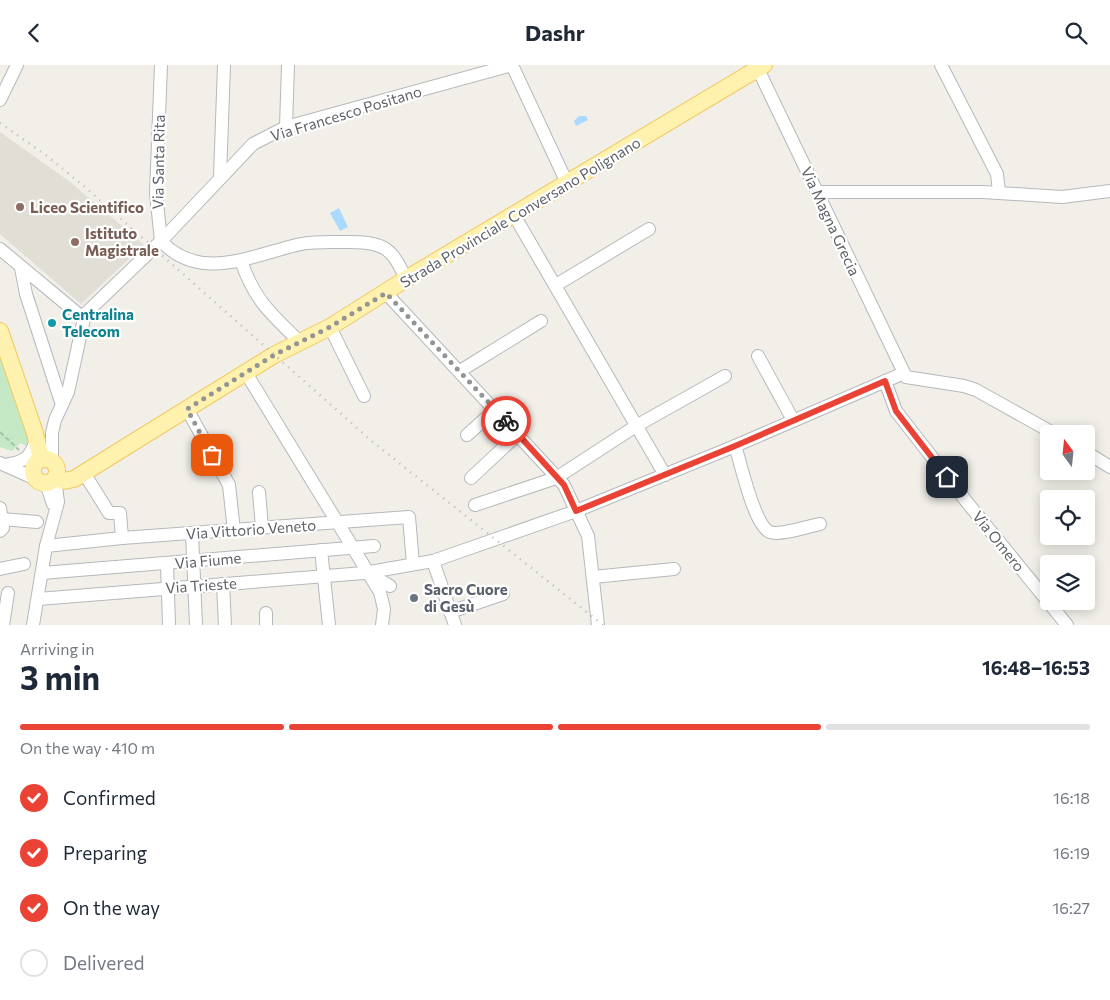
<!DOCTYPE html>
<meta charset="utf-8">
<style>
:root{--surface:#fff;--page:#f6f6f7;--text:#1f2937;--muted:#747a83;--line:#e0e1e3;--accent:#ea4335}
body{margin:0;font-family:Commissioner,sans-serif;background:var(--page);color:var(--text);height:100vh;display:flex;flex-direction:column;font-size:19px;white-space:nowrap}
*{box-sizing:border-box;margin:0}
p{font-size:16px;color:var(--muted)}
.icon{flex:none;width:28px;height:28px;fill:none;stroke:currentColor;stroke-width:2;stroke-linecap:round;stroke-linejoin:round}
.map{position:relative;height:560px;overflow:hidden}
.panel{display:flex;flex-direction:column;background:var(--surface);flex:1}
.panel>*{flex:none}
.needle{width:32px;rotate:345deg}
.buttons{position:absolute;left:1040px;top:360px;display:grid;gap:10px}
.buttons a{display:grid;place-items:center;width:55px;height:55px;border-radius:5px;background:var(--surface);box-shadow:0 2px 12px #0003;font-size:25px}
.pin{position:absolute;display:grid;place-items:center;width:42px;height:42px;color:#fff;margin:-21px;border-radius:10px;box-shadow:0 2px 8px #0006}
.courier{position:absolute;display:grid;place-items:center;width:50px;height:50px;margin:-25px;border:4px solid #ea4335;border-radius:50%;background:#fff;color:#222;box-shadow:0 1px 6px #0007}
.headline em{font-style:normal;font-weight:700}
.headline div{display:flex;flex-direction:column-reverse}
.headline{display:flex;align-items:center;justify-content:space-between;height:85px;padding:0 20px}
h1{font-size:32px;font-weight:700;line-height:38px}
.bar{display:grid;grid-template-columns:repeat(4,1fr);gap:8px 5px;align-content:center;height:60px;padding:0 20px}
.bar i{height:6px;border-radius:4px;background:var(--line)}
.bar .on{background:var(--accent)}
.bar p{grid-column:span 4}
ol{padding:0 20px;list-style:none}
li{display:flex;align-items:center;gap:15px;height:55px}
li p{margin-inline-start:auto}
li .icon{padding:5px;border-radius:50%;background:var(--accent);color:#fff;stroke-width:4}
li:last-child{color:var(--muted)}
li i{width:28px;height:28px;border:2px solid var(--line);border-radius:50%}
header{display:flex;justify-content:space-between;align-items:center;height:65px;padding:0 20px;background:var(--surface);font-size:22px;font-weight:700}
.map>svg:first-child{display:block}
.education{fill:#e1ded6}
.green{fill:#c5e8c5}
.water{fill:#aadaff}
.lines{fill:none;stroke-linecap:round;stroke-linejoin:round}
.minor-casing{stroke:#b5b8bc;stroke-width:14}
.major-casing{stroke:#f2c960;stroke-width:18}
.path{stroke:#9cc7a9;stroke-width:2;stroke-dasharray:5 2.5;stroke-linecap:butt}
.minor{stroke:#fff;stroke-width:12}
.major{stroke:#fff2af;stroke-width:16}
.rail{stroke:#b6b7b8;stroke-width:2.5;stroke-dasharray:1 6;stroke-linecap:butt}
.done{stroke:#929495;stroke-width:5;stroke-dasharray:0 9}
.route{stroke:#ea4335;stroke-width:6}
.education-dot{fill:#8d6e63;stroke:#fff;stroke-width:2}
.culture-dot{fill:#0f9aa8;stroke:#fff;stroke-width:2}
.worship-dot{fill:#6b7280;stroke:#fff;stroke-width:2}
.labels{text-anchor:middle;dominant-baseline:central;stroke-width:4.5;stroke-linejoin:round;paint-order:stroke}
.street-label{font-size:15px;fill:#5f6368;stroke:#fff}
.education-label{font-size:15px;font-weight:bold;fill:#785e54;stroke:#fff;text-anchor:start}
.culture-label{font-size:15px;font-weight:bold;fill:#0d838f;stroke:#fff;text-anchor:start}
.worship-label{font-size:15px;font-weight:bold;fill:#5b616d;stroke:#fff;text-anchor:start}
</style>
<header><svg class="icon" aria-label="back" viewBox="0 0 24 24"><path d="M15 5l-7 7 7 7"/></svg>Dashr<svg class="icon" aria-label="search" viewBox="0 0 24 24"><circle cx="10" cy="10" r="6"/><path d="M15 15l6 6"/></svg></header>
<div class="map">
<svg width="1110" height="560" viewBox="0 0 1110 560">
<rect width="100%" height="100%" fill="#f1efe8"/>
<polygon class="education" points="0,67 69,116 144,180 81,239 0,169"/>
<polygon class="green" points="0,288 30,376 27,381 20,378 12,386 0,382"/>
<g class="water">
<polygon points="579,51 586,51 588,55 576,61 574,56"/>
<polygon points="339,143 348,162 340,166 330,148"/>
</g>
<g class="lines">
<defs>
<g id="minor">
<polyline points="512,0 567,118"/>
<polyline points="756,0 906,312 964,321 976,325 1055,369"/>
<polyline points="941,0 997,109 999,127"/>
<polyline points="0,35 17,0"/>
<polyline points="286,62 288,0"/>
<polyline points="220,112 224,0"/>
<polyline points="816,127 983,127 1062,132 1110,126"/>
<polyline points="514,150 665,410"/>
<path d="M161,176c40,43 93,13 140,3 15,-3 31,-2 46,-2 12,0 26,0 37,6 11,6 17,21 22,31"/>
<polyline points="161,176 156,128 161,0"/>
<polyline points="0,184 83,253"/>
<path d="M241,196c14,40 30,53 60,82"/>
<polyline points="21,203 26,229 62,340"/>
<polyline points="556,220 649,164"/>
<polyline points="386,228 564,420 588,471 598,560"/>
<polyline points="330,262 364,331"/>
<polyline points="758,291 793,355"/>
<polyline points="460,306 541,256"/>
<polyline points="246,308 380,527 384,544 382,560"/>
<polyline points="885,316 896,346 966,436 1067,560"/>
<polyline points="187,344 229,420 234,466"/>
<polyline points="467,370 496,344"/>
<path d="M735,381c6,17 19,80 35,86 10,4 39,-6 50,-8"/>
<polyline points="1086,387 1110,402"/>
<polyline points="52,395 52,368 55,355 68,327 85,249 161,176 253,79 286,62 512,0"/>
<polyline points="0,398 36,414"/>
<path d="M9,399c17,-2 23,-10 27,-25"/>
<polyline points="84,408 109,448 120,448 122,473"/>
<polyline points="471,413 518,369"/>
<polyline points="46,418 53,439"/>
<polyline points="259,427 262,463"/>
<polyline points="475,440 556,413 636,361 725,311"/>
<polyline points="0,443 3,463 0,466"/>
<polyline points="2,454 37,457"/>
<polyline points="192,468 196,560"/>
<polyline points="46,481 122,473 409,452 413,499"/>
<polyline points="321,485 329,560"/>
<polyline points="433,496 455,560"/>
<polyline points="167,498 169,560"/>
<polyline points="0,504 24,499"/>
<polyline points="42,508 374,481"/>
<polyline points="372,510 390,521"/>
<polyline points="593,512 674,504"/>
<polyline points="223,519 225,560"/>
<polyline points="38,534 364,508 433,496 576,446 735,381 904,308"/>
<polyline points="450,547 503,529"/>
<polyline points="266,548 266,560"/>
<polyline points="3,560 8,528"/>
<polyline points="33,560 46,481 58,437 55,414"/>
</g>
<g id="major">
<polyline points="0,266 35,368 41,394"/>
<circle cx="45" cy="406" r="12"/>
<polyline points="56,413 63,416 74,414 274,290 330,262 406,214 764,0"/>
</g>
</defs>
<use href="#minor" class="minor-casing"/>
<use href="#major" class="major-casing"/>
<polyline class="path" points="0,367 19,385"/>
<use href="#minor" class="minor"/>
<use href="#major" class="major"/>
<polyline class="rail" points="0,58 47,91 86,123 374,378 603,560"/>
</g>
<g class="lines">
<polyline class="done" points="212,390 187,344 274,290 330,262 386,228 506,356"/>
<polyline class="route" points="506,356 564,420 576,446 735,381 885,316 896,346 947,412"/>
</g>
<g class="education-dot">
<circle cx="20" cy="142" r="5"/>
<circle cx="75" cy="177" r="5"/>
</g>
<circle class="culture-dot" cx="52" cy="258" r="5"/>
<circle class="worship-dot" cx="414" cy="533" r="5"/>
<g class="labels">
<g class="street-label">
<text transform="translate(346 48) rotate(-17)">Via Francesco Positano</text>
<text transform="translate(158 97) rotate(-89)">Via Santa Rita</text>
<text transform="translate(520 147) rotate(-31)">Strada Provinciale Conversano Polignano</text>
<text transform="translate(831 156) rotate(65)">Via Magna Grecia</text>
<text transform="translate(251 464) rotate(-4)">Via Vittorio Veneto</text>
<text transform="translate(999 476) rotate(51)">Via Omero</text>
<text transform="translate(208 495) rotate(-5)">Via Fiume</text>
<text transform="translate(201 520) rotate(-4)">Via Trieste</text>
</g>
<g class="education-label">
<text x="30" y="142">Liceo Scientifico</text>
<text x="85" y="168">Istituto<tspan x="85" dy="17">Magistrale</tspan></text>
</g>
<g class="culture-label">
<text x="62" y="249">Centralina<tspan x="62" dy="17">Telecom</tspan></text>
</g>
<g class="worship-label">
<text x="424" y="524">Sacro Cuore<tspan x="424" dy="17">di Gesù</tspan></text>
</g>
</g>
</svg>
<div class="buttons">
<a><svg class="needle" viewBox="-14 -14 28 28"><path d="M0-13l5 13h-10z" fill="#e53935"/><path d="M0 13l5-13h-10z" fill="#747a83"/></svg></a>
<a><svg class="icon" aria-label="locate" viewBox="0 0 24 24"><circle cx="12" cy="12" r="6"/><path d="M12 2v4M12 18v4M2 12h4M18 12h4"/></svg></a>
<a><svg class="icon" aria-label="layers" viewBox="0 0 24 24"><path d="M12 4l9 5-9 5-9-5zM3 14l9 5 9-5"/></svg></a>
</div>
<div class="pin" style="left:212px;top:390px;background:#ea580c"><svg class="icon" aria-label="bag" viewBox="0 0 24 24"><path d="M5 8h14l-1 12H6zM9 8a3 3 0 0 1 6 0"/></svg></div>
<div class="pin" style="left:947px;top:412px;background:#1f2937"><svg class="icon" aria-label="home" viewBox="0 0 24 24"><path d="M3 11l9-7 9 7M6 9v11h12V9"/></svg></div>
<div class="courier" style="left:506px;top:356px"><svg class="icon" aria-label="bike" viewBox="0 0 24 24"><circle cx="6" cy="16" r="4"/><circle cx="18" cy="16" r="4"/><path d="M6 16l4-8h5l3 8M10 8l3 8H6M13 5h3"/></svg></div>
</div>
<section class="panel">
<div class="headline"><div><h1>3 min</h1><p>Arriving in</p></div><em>16:48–16:53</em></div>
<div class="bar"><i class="on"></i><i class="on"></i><i class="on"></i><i></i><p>On the way · 410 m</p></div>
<ol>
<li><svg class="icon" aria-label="check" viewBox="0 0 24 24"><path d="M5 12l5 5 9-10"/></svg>Confirmed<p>16:18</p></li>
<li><svg class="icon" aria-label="check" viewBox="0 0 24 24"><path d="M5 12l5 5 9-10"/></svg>Preparing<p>16:19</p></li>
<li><svg class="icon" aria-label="check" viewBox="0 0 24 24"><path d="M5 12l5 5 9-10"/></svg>On the way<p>16:27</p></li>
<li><i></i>Delivered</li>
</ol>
</section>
